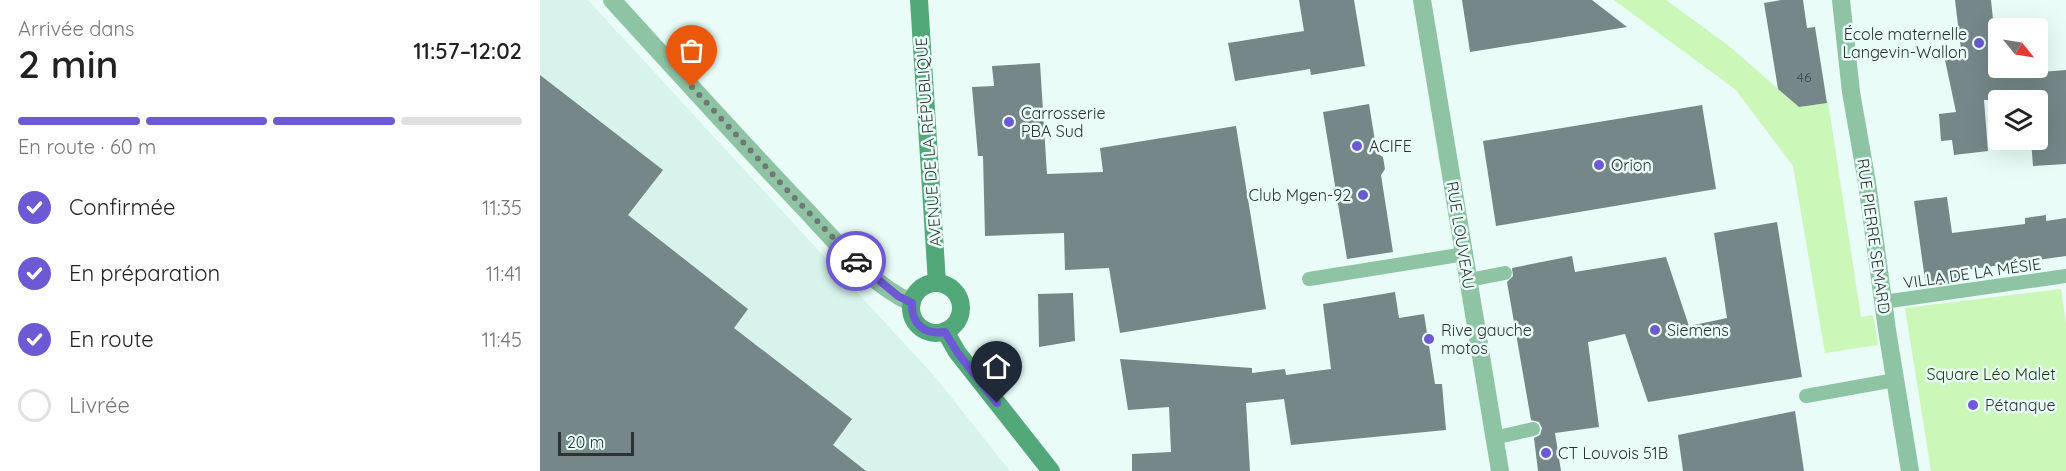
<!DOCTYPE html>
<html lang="fr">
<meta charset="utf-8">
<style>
:root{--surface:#fff;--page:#f6f6f6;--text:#222;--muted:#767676;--line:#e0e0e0;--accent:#6c59d3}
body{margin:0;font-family:Quicksand,sans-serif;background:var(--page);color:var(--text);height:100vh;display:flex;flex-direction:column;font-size:22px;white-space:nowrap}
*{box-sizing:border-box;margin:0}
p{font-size:20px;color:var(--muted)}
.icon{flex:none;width:33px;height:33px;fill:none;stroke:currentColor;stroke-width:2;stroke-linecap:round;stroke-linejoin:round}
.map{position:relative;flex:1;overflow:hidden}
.side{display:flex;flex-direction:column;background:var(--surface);width:540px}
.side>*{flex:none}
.needle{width:39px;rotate:120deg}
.buttons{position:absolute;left:1448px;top:18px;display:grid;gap:12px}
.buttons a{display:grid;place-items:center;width:60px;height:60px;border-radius:6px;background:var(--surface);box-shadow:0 6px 24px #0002;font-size:30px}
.scale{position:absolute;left:18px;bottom:15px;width:76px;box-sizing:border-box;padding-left:6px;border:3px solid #2b3230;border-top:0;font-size:16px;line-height:21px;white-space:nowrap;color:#2b3230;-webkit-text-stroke:4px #e9fcf7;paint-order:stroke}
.pin{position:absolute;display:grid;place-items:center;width:51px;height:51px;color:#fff;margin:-62px -26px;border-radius:50% 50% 50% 0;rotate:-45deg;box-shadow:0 0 6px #0007}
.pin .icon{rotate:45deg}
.courier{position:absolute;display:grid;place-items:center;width:60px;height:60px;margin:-30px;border:4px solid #6c59d3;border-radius:50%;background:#fff;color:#222;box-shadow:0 2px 8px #0007}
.head em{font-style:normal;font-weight:600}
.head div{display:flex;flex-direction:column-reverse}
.head{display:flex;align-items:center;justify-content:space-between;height:102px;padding:0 18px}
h1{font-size:39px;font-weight:600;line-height:45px}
.bar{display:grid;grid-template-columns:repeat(4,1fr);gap:9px 6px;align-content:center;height:72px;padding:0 18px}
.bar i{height:8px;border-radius:4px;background:var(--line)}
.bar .on{background:var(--accent)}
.bar p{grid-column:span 4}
ol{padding:0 18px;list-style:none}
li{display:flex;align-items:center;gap:18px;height:66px}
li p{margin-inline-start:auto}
li .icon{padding:6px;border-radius:50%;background:var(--accent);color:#fff;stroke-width:4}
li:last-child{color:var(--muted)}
li i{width:33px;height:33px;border:3px solid var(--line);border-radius:50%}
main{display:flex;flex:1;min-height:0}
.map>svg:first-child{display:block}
.built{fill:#d7f3ec}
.green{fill:#cbf7b8}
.building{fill:#758788}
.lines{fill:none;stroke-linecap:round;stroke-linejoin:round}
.service{stroke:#8ec3a3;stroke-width:14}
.minor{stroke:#8ec3a3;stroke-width:18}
.tertiary{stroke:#8ec3a3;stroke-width:18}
.secondary{stroke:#53a87a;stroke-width:18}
.done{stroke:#6e7976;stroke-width:6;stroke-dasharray:0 10.8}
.route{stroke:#6c59d3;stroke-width:8}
.poi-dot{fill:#6c59d3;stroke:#e9fcf7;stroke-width:2}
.labels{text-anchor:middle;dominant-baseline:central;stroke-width:5;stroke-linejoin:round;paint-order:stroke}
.number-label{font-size:14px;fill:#3e4746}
.poi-label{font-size:16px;fill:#2b3230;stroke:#e9fcf7;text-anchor:start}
.street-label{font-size:16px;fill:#2b3230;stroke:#e9fcf7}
.park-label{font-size:16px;fill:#183508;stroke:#e9fcf7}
</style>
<main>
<section class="side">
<div class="head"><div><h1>2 min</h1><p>Arrivée dans</p></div><em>11:57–12:02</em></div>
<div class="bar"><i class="on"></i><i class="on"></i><i class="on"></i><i></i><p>En route · 60 m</p></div>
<ol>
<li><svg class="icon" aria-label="check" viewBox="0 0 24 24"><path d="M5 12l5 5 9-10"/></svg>Confirmée<p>11:35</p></li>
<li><svg class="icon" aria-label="check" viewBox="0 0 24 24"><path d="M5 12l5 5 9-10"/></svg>En préparation<p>11:41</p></li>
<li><svg class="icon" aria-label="check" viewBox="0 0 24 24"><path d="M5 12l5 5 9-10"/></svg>En route<p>11:45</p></li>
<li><i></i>Livrée</li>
</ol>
</section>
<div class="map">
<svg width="1526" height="471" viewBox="0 0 1526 471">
<rect width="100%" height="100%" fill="#e9fcf7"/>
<polygon class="built" points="0,0 48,0 396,378 470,471 0,471"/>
<g class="green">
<polygon points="1074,0 1126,0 1189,46 1259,107 1288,102 1321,317 1333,315 1338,345 1285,353 1253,166 1196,90"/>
<polygon points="1521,289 1526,324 1526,471 1391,471 1365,308"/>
</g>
<g class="building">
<polygon points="759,0 814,0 825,66 771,75 770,69 695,81 688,43 764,31"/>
<polygon points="922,0 1052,0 1087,27 930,52"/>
<polygon points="1241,0 1263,0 1267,28 1275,27 1287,103 1259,107 1238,89 1224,3"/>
<polygon points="1415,0 1451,0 1453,19 1458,19 1458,68 1465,68 1466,75 1526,70 1526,164 1493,166 1491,140 1497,140 1497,100 1444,100 1448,151 1414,155 1412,140 1401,141 1399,114 1416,112 1405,60 1422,58"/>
<polygon points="500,63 507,174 563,172 560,148 696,126 726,309 580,333 569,268 525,270 524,233 445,236 443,156 438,156 432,87 454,86 452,66"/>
<polygon points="0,75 123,170 88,215 208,309 194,328 312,419 293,445 326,471 0,471"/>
<polygon points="829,104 837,153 843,157 845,169 841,175 853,252 807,259 783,112"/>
<polygon points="1162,105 1176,189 956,226 943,141"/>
<polygon points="1407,197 1412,233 1485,224 1485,218 1506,215 1506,221 1526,218 1526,256 1418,271 1420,282 1386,287 1374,201"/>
<polygon points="1237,222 1262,377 1108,402 1085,334 1048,342 1059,427 1015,433 1021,471 998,471 994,438 1000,435 1002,428 999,422 991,420 967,282 973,276 972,268 1032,256 1035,272 1126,257 1149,326 1187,318 1174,233"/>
<polygon points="855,292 859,318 884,314 895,384 902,384 906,430 751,445 744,399 706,403 710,471 592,471 592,454 631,452 629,407 588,410 580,359 712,368 712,373 745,369 746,375 791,369 783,304"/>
<polygon points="533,293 535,341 499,347 498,294"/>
<polygon points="1255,411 1264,471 1143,471 1138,435"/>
</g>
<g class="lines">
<g class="service">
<polyline points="769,279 925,254"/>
<polyline points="929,280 965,273"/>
<polyline points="1343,302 1526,276"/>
<polyline points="1266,396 1355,380"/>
<polyline points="954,438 993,429"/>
</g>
<g class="minor">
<polyline points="882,0 960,471"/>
<polyline points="1301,0 1311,92 1327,183 1347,330 1370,471"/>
</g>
<path class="tertiary" d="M72,0c64,70 128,141 193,209 31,33 65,75 107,94"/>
<g class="secondary">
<polyline points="379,0 397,283"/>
<circle cx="396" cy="308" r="25"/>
<polyline points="405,331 417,352 511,471"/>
</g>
</g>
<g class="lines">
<polyline class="done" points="152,87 249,192 316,261"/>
<path class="route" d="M316,261l42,35 14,7c-1,21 12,32 33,29l12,20 40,51"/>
</g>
<g class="poi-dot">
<circle cx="1439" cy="43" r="6"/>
<circle cx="469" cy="122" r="6"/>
<circle cx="817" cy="146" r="6"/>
<circle cx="1059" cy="165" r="6"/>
<circle cx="823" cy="195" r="6"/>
<circle cx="1115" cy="330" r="6"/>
<circle cx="889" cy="339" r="6"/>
<circle cx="1433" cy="405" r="6"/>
<circle cx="1006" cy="453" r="6"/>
</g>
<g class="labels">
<g class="number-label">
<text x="1264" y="77">46</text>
</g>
<g class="poi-label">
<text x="1427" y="34" text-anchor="end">École maternelle<tspan x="1427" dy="18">Langevin-Wallon</tspan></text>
<text x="481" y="113">Carrosserie<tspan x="481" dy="18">PBA Sud</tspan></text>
<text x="829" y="146">ACIFE</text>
<text x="1071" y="165">Orion</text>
<text x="811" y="195" text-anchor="end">Club Mgen-92</text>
<text x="901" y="330">Rive gauche<tspan x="901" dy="18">motos</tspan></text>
<text x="1127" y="330">Siemens</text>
<text x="1445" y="405">Pétanque</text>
<text x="1018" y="453">CT Louvois 51B</text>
</g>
<g class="street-label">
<text transform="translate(388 142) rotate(-94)">AVENUE DE LA RÉPUBLIQUE</text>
<text transform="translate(921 235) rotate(81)">RUE LOUVEAU</text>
<text transform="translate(1334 236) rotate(82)">RUE PIERRE SEMARD</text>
<text transform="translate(1432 273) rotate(-8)">VILLA DE LA MÉSIE</text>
</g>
<g class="park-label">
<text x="1451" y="374">Square Léo Malet</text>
</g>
</g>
</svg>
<div class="buttons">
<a><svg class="needle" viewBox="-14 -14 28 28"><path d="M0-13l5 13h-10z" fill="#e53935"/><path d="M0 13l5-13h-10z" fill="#767676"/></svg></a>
<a><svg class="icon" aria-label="layers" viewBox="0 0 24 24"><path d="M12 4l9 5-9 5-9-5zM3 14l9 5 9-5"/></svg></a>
</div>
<div class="scale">20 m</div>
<div class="pin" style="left:152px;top:87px;background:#ea580c"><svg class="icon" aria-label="bag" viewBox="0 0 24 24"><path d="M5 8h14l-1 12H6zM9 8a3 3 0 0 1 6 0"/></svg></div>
<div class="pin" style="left:457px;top:403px;background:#1f2937"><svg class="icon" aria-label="home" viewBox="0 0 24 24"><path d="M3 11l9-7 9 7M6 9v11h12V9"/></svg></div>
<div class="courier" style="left:316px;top:261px"><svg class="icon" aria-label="car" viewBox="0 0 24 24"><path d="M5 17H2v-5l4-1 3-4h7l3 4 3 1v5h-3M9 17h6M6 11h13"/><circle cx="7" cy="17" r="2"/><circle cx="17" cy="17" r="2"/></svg></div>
</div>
</main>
